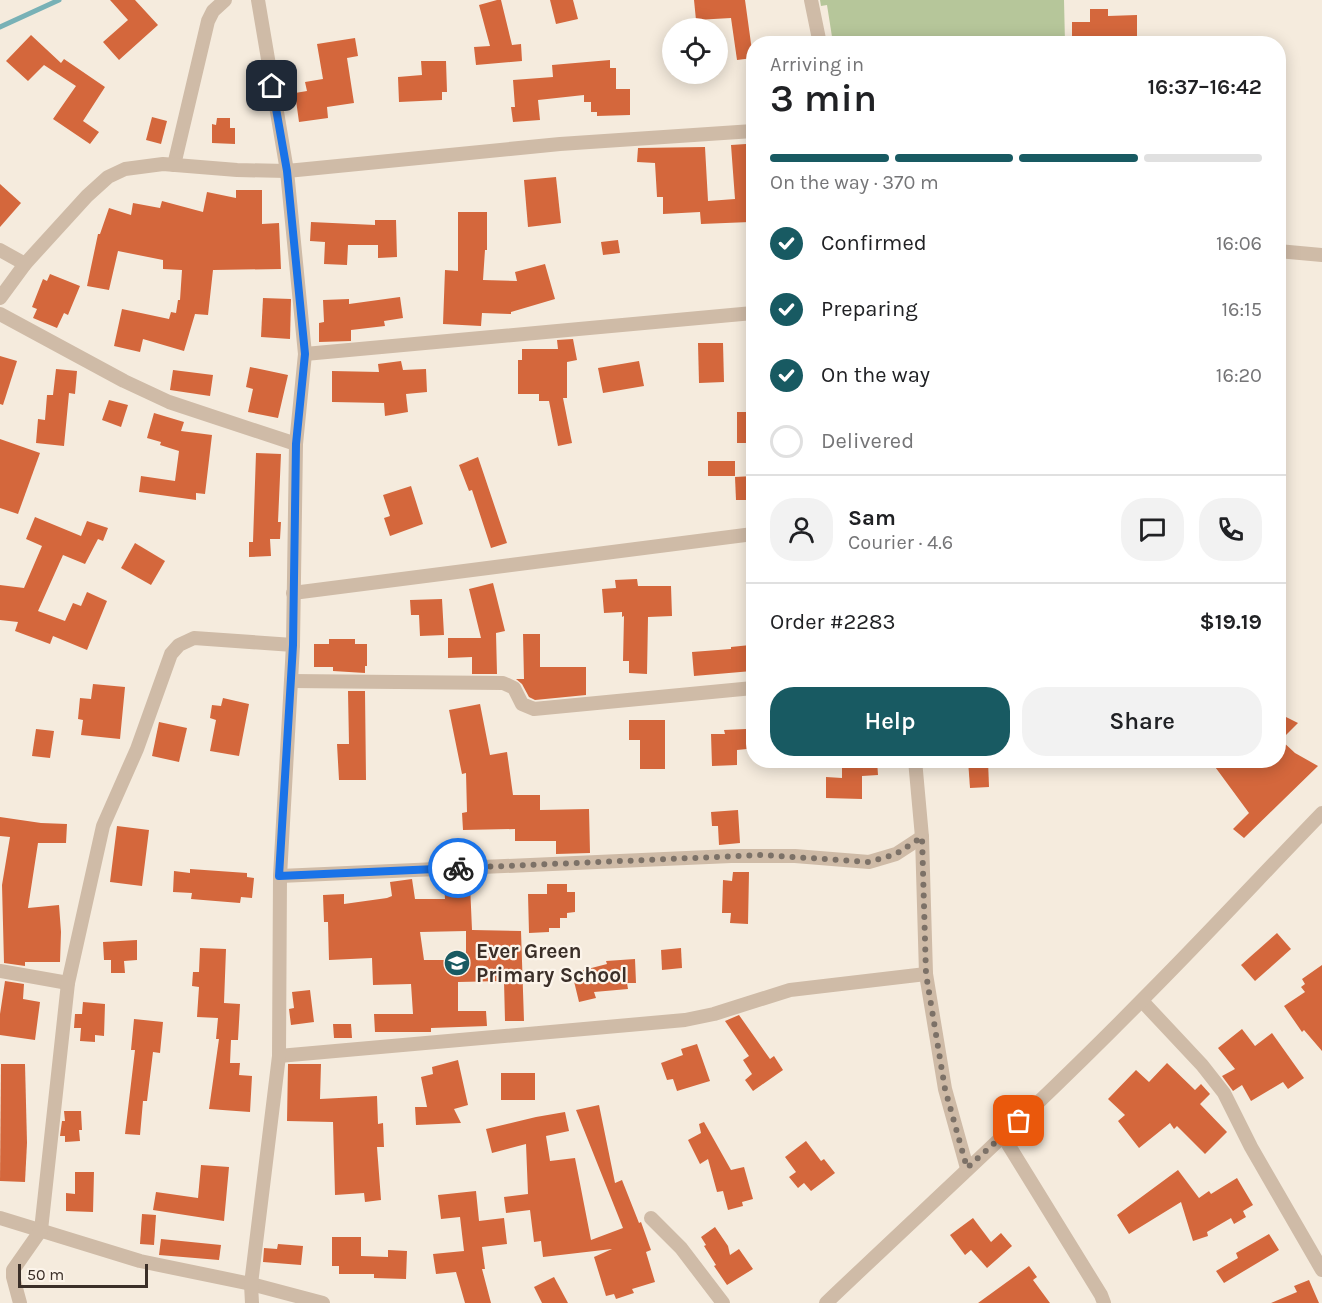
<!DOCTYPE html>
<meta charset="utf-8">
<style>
:root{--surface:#fff;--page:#f2f2f2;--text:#202124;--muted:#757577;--line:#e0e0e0;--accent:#185a62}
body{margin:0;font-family:Karla,sans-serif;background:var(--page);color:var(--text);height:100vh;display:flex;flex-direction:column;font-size:22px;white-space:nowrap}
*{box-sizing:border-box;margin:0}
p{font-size:20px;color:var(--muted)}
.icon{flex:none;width:33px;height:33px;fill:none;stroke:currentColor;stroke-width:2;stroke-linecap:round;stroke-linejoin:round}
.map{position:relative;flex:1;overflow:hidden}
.side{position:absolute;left:746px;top:36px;width:540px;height:732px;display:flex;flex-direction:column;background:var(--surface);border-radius:24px;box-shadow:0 3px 15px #0003}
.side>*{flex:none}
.fabs{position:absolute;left:662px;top:18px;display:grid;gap:12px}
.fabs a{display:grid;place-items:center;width:66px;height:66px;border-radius:50%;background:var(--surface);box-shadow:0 3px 15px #0003;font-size:30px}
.scale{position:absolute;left:18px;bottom:15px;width:130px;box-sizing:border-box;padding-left:6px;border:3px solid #3b2f28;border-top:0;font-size:16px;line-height:21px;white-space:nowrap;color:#3b2f28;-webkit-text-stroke:4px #fcf4ea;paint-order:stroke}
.pin{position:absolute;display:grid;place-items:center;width:51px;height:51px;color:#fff;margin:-26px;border-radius:12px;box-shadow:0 3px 9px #0006}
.courier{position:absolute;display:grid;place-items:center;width:60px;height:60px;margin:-30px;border:4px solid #1a73e8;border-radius:50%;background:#fff;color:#222;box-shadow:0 2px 8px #0007}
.summary em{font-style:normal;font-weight:600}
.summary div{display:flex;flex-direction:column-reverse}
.summary{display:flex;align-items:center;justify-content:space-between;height:102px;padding:0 24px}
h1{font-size:39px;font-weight:600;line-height:45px}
.bar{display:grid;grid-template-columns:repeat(4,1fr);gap:9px 6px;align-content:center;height:72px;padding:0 24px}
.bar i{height:8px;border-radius:4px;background:var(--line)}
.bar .current{background:var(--accent)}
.bar p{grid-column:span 4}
.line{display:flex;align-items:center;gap:15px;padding:0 24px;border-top:2px solid var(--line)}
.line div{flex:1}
.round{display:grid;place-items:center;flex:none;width:63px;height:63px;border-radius:24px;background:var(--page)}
ol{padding:0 24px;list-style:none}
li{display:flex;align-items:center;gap:18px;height:66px}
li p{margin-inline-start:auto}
li .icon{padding:6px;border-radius:50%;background:var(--accent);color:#fff;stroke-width:4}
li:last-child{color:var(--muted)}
li i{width:33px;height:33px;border:3px solid var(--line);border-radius:50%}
.cta{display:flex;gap:12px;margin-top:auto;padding:12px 24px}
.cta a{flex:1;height:69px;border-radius:24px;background:var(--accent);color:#fff;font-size:24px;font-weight:600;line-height:69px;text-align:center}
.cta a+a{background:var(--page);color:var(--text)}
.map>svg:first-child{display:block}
.green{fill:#b6c69a}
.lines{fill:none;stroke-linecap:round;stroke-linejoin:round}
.stream{stroke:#78b1b6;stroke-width:5}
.building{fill:#d4673c;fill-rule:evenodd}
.minor{stroke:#cfbba7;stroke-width:14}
.done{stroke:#7c7167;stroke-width:6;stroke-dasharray:0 10.8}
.route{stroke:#1a73e8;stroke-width:8}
.labels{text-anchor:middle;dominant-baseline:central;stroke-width:4.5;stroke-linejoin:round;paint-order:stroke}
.poi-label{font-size:21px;font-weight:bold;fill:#3b2f28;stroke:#fcf4ea;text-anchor:start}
</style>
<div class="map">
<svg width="1322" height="1303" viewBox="0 0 1322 1303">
<rect width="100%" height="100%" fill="#f5ebdd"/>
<polygon class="green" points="820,0 1064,0 1065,43 833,43 827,5 821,6"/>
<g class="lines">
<polyline class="stream" points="0,27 59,0"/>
</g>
<g class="building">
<polygon points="110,0 135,0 158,25 119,60 103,42 128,20"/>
<polygon points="497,0 501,0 512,45 521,44 522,61 476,65 474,47 490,46 479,5"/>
<polygon points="550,0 573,0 578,19 556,24"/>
<polygon points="694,0 745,0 753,58 737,60 731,18 696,20"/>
<polygon points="1090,9 1108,9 1108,16 1137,15 1137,41 1087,41 1087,44 1072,44 1072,22 1090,22"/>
<polygon points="31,35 61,63 64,59 105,87 83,121 99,132 90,144 53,119 76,86 44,65 28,81 6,61"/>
<polygon points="355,38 358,56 347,58 354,103 327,107 328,118 299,122 295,93 307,91 305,82 323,79 317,44"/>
<polygon points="610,60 610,68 616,68 616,89 630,89 630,115 597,116 597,112 591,112 591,102 584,102 584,95 538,100 540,120 513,122 511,107 515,107 513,80 553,77 552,65"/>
<polygon points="421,61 446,61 447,92 442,92 442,100 399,102 398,77 422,75"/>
<polygon points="152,117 167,121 161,144 146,140"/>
<polygon points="217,118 230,118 230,128 235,128 235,144 212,143 212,124 216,125"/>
<polygon points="746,144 750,222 701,224 700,212 663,214 663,197 657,197 655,163 637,162 638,148 705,147 708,201 735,199 731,145"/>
<polygon points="556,177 561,223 528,227 524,180"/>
<polygon points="0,184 21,203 0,227"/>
<polygon points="236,190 262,190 262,224 279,223 281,269 213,270 208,315 195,314 184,351 143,339 140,352 114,346 122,309 169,319 171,312 176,313 178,300 180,300 182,270 163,269 163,260 118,251 109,290 87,286 98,234 100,234 109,208 131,215 133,203 160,208 162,201 203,212 207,192 236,198"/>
<polygon points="458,212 487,212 487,250 485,250 483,280 517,281 515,272 545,264 555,299 511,312 511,314 482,313 481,326 443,324 445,270 458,271"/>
<polygon points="375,220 396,220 397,257 378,258 378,245 348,245 347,265 324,264 325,242 310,241 311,222 375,225"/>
<polygon points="618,240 620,253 603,255 601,242"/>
<polygon points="50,274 80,286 68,315 64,313 57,328 33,318 37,309 32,307 43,279 47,281"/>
<polygon points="400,297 403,318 384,321 385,326 351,330 351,341 319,342 319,323 324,322 323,300 349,299 349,304"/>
<polygon points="263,298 291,299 290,339 261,337"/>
<polygon points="573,339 577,360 567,362 567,398 563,398 572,443 558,446 549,401 539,401 539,394 518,394 518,360 522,360 522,349 558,349 557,340"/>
<polygon points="698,343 723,343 724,382 699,383"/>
<polygon points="0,356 17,361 3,405 0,404"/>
<polygon points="401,361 403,370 426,369 427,392 406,394 408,412 385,416 384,403 332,402 332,371 379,372 378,364"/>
<polygon points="639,361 644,386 603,393 598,368"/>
<polygon points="250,367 288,375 278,418 248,412 253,389 246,387"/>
<polygon points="56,369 77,371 75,394 69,393 64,446 36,443 38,419 45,420 47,395 53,395"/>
<polygon points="173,370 213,375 210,396 170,390"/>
<polygon points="109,400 128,405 121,427 102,420"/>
<rect x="737" y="412" width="16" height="31"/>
<polygon points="154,413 184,422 181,431 212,435 205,494 196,493 196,500 139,492 141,476 175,481 179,451 160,445 161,442 147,438"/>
<polygon points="0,439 40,453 18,514 0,508"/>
<polygon points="256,453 281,454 278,522 281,522 280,539 270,539 271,556 249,557 249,542 253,542"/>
<polygon points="478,457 507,543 491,548 472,490 469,491 459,465"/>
<rect x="708" y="461" width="27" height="15"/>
<polygon points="753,476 753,500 736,500 735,477"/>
<polygon points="411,486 423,524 390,536 384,518 390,516 383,495"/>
<polygon points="35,517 81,536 87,521 108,528 103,541 98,539 85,564 63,555 38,611 65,621 73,603 81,606 87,592 107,601 87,650 53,636 50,644 15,631 18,622 0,620 0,585 24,588 42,546 26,539"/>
<polygon points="135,543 165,561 151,585 121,568"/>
<polygon points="637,579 638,586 671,586 672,616 648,617 647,674 629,673 629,661 623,661 624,616 622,617 622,612 604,613 602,589 616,588 615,580"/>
<polygon points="493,583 505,631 496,633 497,674 472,674 472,657 448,658 448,638 481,638 469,589"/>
<polygon points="442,599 444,635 420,636 419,615 411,615 410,600"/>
<polygon points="523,634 540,634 540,667 586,667 586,695 535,700 529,697 522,684 516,679 524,679"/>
<polygon points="329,639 355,639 355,644 367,644 367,666 365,666 365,673 333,671 333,667 314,667 314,644 329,644"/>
<polygon points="750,645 752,671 694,676 692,652 731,649 731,647"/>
<polygon points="93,684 125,687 120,739 81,735 83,720 78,719 80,698 91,699"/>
<polygon points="348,691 365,691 366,780 339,780 337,744 349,744"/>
<polygon points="223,698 249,704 239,756 210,751 216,720 210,718 212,705 221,706"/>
<polygon points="480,704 490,755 507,752 513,795 540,795 540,810 589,809 590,853 556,854 556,841 515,841 515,829 463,830 462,813 467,812 466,773 462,774 449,710"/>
<polygon points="1278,713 1298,723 1281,740 1295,753 1318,766 1244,838 1233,829 1249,813 1210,760 1278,760"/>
<polygon points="629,720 665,720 665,769 640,769 640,740 629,740"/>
<polygon points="159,722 187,728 179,762 152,756"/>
<polygon points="36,729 54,731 50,758 32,756"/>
<polygon points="746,729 747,749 737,750 737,765 712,766 711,734 725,734 724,730"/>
<polygon points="842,760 877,760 878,775 862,776 862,799 826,798 826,777 842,778"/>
<polygon points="968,760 988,760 989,787 970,788"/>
<polygon points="738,810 740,843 719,845 718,826 712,826 711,812"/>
<polygon points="0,817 41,823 67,824 66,843 38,843 28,908 59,905 61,932 60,962 25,962 25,966 4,963 2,885 10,837 0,836"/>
<polygon points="117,826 149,830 142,886 110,882"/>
<polygon points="190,869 247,873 247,877 254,878 252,898 241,897 240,903 191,899 192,893 173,892 174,871 190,873"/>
<polygon points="733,872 749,872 748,924 730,923 731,913 722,913 723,880 732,881"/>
<path d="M412,879l3,20h30l-1,-15h26l2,46 49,1 3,90h-19l-1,-40 -46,1v29h28l1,15 -56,2v4h-56l-1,-18h39l-2,-30 -38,1 -1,-27 -43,2 -1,-38h-4l-1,-27 21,-1v10l43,-6 5,-2 -2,-14zM466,931v29h-42l-4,-28z"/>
<polygon points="547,884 567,884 567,892 575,892 575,912 567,913 567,918 560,918 560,928 549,928 549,932 529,933 528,894 547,894"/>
<polygon points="1277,933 1291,949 1255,981 1241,965"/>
<polygon points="137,940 137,960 124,961 125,973 111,973 111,960 104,960 103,942"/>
<polygon points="200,948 226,949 224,1003 240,1004 238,1040 231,1040 230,1063 240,1063 239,1075 252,1076 250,1112 209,1109 219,1039 216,1039 218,1018 197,1017 199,987 192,986 193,972 199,972"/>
<polygon points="681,948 682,968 662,970 661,950"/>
<polygon points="635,959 636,983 627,983 628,989 594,992 596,998 579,1002 572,973 607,964 606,961"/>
<polygon points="1322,965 1322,1051 1304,1030 1302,1032 1284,1006 1305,992 1301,987 1305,984 1302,979"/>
<polygon points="5,981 24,984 23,999 40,1002 35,1040 0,1035 0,1014"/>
<polygon points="310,990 314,1022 291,1025 289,1009 294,1008 292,992"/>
<polygon points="83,1002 105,1004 104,1036 95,1035 95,1042 80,1041 81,1028 74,1028 75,1014 82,1014"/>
<polygon points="739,1015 770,1059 774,1056 783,1070 753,1091 745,1080 752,1074 743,1060 749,1056 725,1021"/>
<polygon points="134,1019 163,1022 160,1053 153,1052 147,1101 143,1101 140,1135 125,1134 135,1050 131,1050"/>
<polygon points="333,1024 351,1024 352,1038 334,1038"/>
<polygon points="1242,1029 1255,1046 1272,1033 1304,1078 1288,1089 1283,1082 1251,1101 1242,1085 1233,1091 1222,1076 1235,1069 1218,1048"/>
<polygon points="697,1044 710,1081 677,1091 673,1079 667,1080 661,1063 683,1055 681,1049"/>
<polygon points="458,1060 468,1105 454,1109 461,1123 416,1125 415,1107 427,1107 421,1077 433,1074 432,1067"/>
<polygon points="1167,1063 1195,1090 1201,1084 1210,1094 1200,1104 1227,1132 1205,1154 1177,1126 1174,1129 1170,1123 1139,1148 1118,1121 1125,1115 1108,1099 1136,1070 1149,1082"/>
<polygon points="1,1064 25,1064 27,1143 25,1182 0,1181"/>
<polygon points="288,1064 321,1064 320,1099 377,1096 378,1124 383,1123 384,1147 377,1147 381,1200 365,1202 364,1193 335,1195 333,1122 287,1121"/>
<rect x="501" y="1073" width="34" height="27"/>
<polygon points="599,1105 615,1183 622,1180 639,1223 641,1222 651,1250 646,1252 655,1282 632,1289 634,1293 616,1299 614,1294 606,1296 594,1257 612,1249 543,1257 541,1241 534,1242 530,1210 506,1213 504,1197 528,1194 526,1144 492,1153 486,1129 536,1117 565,1112 569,1131 546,1136 550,1161 575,1158 591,1240 623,1228 576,1110"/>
<polygon points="64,1111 81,1111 82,1130 79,1130 80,1141 65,1142 65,1136 60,1136 62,1121 65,1121"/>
<polygon points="704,1122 731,1170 744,1167 753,1199 742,1202 743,1206 728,1210 723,1191 717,1192 708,1159 700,1164 688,1140 701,1133 699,1124"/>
<polygon points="806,1141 821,1161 824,1159 835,1173 811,1191 804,1183 798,1188 789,1177 796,1172 785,1157"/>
<polygon points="201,1165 229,1167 224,1221 153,1210 156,1192 198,1198"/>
<polygon points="1178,1170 1199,1198 1209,1191 1211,1194 1237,1178 1253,1205 1243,1211 1246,1217 1234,1224 1231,1218 1207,1232 1208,1236 1193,1241 1181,1202 1129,1234 1117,1215"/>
<polygon points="75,1172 94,1172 93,1212 66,1211 66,1193 75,1194"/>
<polygon points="476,1191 479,1221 504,1218 507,1244 482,1247 485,1269 482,1269 491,1303 465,1303 456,1272 436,1274 433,1254 464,1251 460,1217 441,1219 438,1195"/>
<polygon points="142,1214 156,1215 154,1245 140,1244"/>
<polygon points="973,1218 991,1242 1001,1233 1012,1246 987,1268 971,1250 965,1255 950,1235"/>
<polygon points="715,1227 728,1246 730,1255 739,1249 753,1269 727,1285 714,1266 716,1265 704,1246 706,1245 701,1237"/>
<polygon points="1269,1234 1279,1250 1224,1283 1216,1271 1238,1258 1236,1253"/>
<polygon points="332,1237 361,1237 361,1256 388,1257 388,1250 407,1251 406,1279 374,1278 374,1274 339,1274 339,1266 332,1266"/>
<polygon points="161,1239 221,1245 219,1260 159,1255"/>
<polygon points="278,1244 303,1246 301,1265 263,1262 264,1248 277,1249"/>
<polygon points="1029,1266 1037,1277 1033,1280 1050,1303 978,1303"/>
<polygon points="554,1277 568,1303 542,1303 534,1287"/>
<polygon points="1309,1280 1319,1303 1271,1303 1297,1292 1294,1286"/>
</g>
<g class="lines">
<g class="minor">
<polyline points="811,0 820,44"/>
<polyline points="174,165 208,21 213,11 225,0"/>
<polyline points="0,250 25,264"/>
<polyline points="1278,251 1322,255"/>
<polyline points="0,298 25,264 87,196 108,177 125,169 163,164 237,170 287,171 560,144 753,131"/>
<polyline points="0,314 124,381 169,402 296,444"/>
<polyline points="305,354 753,313"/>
<polyline points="293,593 753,534"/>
<polyline points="291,681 503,683 514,688 522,704 534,709 753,688"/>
<polyline points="915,760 922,837 926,974 945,1089 967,1168"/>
<polyline points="280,876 731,856 795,856 869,862 896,854 922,837"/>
<polyline points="0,971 68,983"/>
<polyline points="1142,1001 1202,1065 1224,1093 1251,1147 1322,1270"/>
<polyline points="279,1056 685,1020 714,1014 790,990 926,974"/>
<polyline points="1003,1136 1101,1295 1104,1303"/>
<polyline points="0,1218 140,1261 251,1284 323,1303"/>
<polyline points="651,1218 681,1248 723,1303"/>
<polyline points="20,1303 13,1277 13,1270 41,1230 68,983 103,826 137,749 171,654 179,645 194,638 293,645"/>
<polyline points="252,1303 251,1284 279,1056 280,876 293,645 296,444 305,354 287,171 258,0"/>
<path d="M826,1303c106,-101 214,-199 316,-303 61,-61 120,-125 180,-187"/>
</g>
</g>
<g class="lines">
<polyline class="done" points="458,868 763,855 869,862 896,854 922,837 926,974 945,1089 967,1168 1019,1121"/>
<polyline class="route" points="272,86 287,171 305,354 296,444 293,645 279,876 458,868"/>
</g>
<defs>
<symbol id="school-disc" viewBox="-11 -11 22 22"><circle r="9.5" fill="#185a62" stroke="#fcf4ea"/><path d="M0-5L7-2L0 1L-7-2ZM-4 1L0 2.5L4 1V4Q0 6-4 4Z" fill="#fff"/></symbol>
</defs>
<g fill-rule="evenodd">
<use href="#school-disc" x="442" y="948" width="30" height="30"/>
</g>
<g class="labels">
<g class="poi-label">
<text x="476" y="951">Ever Green<tspan x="476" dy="24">Primary School</tspan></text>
</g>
</g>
</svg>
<div class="fabs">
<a><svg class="icon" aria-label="locate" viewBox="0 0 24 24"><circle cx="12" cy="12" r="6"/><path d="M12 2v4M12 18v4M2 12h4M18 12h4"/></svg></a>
</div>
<div class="scale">50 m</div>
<div class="pin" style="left:1019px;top:1121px;background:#ea580c"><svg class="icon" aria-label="bag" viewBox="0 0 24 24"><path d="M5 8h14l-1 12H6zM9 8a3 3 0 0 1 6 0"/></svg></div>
<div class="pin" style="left:272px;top:86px;background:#1f2937"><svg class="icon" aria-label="home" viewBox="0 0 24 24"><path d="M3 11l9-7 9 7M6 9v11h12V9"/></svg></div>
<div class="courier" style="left:458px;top:868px"><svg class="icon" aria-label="bike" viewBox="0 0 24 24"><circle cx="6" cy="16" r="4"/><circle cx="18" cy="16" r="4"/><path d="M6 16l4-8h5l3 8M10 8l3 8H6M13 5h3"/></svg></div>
<section class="side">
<div class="summary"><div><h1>3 min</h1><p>Arriving in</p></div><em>16:37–16:42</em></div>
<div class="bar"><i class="current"></i><i class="current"></i><i class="current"></i><i></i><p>On the way · 370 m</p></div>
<ol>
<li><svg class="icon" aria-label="check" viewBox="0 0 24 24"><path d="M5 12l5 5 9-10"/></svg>Confirmed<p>16:06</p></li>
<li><svg class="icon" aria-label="check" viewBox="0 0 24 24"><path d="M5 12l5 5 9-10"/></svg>Preparing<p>16:15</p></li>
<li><svg class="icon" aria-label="check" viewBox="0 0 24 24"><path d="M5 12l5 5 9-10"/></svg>On the way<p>16:20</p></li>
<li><i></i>Delivered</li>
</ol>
<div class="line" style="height:108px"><a class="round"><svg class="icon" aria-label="person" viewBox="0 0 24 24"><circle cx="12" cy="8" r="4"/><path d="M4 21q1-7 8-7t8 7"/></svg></a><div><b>Sam</b><p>Courier · 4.6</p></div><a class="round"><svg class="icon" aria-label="chat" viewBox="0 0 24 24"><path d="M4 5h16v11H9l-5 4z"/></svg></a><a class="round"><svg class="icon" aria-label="phone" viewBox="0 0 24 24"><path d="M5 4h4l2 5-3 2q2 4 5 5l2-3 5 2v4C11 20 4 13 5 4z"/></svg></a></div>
<div class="line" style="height:78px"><div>Order #2283</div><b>$19.19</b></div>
<div class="cta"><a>Help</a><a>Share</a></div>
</section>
</div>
